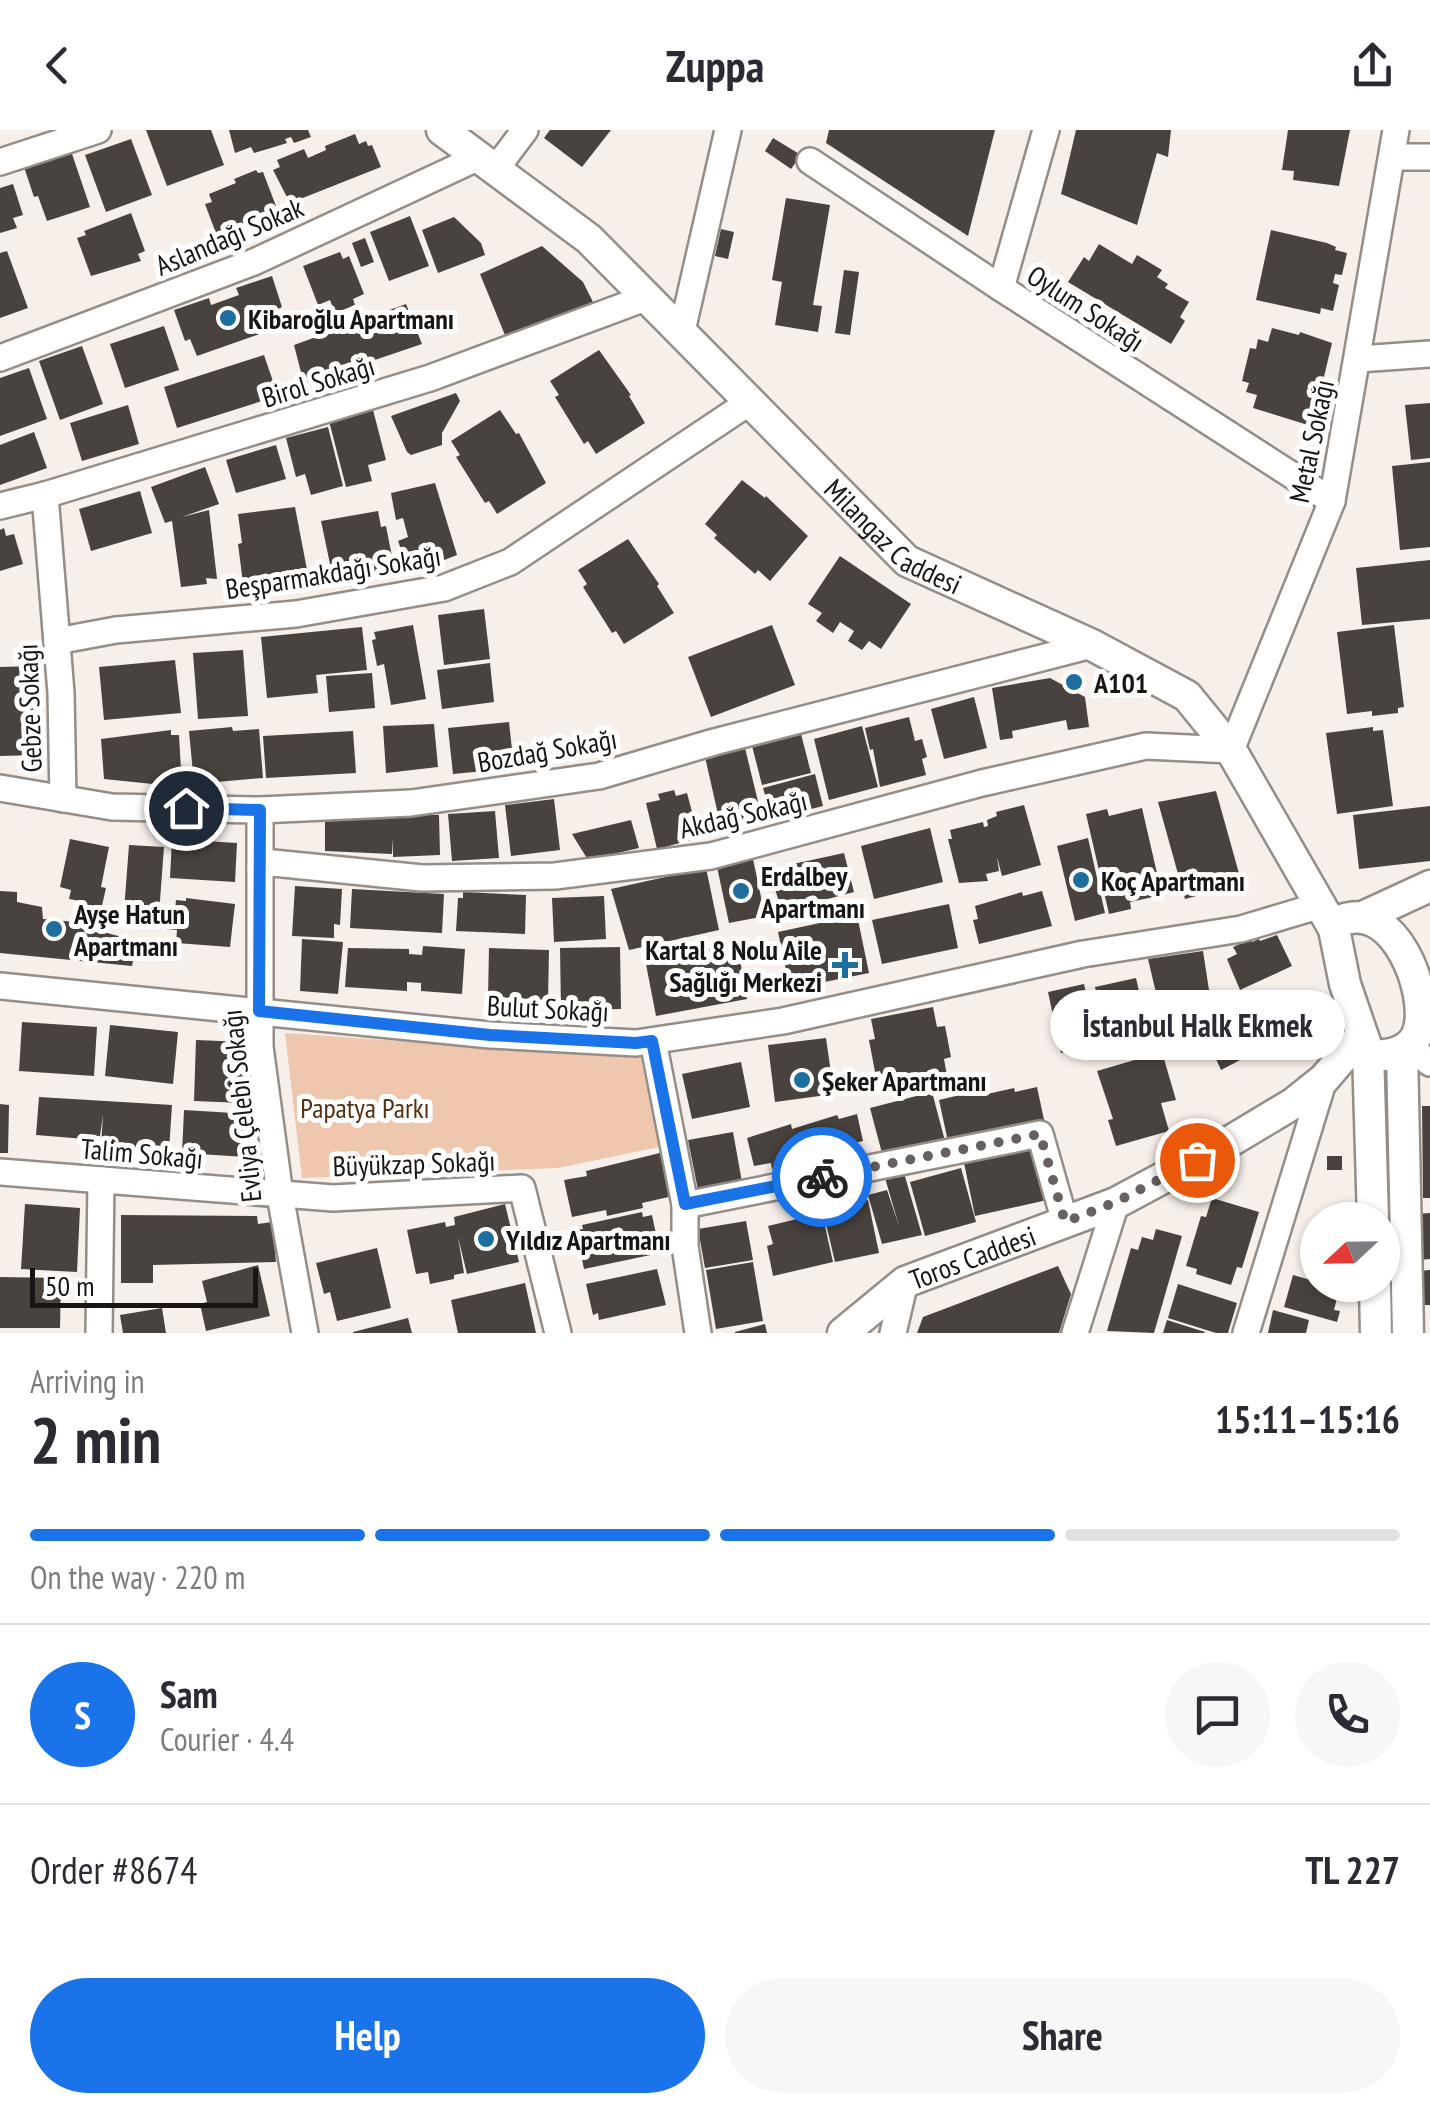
<!DOCTYPE html>
<meta charset="utf-8">
<style>
:root{--surface:#fff;--page:#f7f7f7;--text:#2b2b33;--muted:#7c7c81;--line:#e1e1e2;--accent:#1a73e8}
body{margin:0;font-family:"PT Sans Narrow",sans-serif;background:var(--page);color:var(--text);height:100vh;display:flex;flex-direction:column;font-size:38px;white-space:nowrap}
*{box-sizing:border-box;margin:0}
p{font-size:32px;color:var(--muted)}
.icon{flex:none;width:55px;height:55px;fill:none;stroke:currentColor;stroke-width:2;stroke-linecap:round;stroke-linejoin:round}
.map{position:relative;height:1203px;overflow:hidden}
.side{display:flex;flex-direction:column;background:var(--surface);flex:1}
.side>*{flex:none}
.needle{width:65px;rotate:248deg}
.controls{position:absolute;left:1300px;top:1072px;display:grid;gap:20px}
.controls a{display:grid;place-items:center;width:100px;height:100px;border-radius:50%;background:var(--surface);box-shadow:0 2px 8px #0004;font-size:50px}
.scale{position:absolute;left:30px;bottom:25px;width:228px;box-sizing:border-box;padding-left:10px;border:5px solid #181514;border-top:0;font-size:28px;line-height:35px;white-space:nowrap;color:#181514;-webkit-text-stroke:8px #fff;paint-order:stroke}
.pin{position:absolute;display:grid;place-items:center;width:85px;height:85px;color:#fff;margin:-42px;border:5px solid #fff;border-radius:50%;box-shadow:0 2px 10px #0007}
.courier{position:absolute;display:grid;place-items:center;width:100px;height:100px;margin:-50px;border:8px solid #1a73e8;border-radius:50%;background:#fff;color:#222;box-shadow:0 2px 12px #0007}
.bubble{position:absolute;height:70px;border-radius:35px;background:var(--surface);box-shadow:0 2px 8px #0004;font-size:32px;font-weight:700;line-height:70px;text-align:center}
.head em{font-style:normal;font-weight:700}
.head div{display:flex;flex-direction:column-reverse}
.head{display:flex;align-items:center;justify-content:space-between;height:170px;padding:0 30px}
h1{font-size:65px;font-weight:700;line-height:75px}
.bar{display:grid;grid-template-columns:repeat(4,1fr);gap:15px 10px;align-content:center;height:120px;padding:0 30px}
.bar i{height:12px;border-radius:8px;background:var(--line)}
.bar .on{background:var(--accent)}
.bar p{grid-column:span 4}
.line{display:flex;align-items:center;gap:25px;padding:0 30px;border-top:2px solid var(--line)}
.line div{flex:1}
.round{display:grid;place-items:center;flex:none;width:105px;height:105px;border-radius:52px;background:var(--page)}
.primary-button{display:flex;gap:20px;margin-top:auto;padding:20px 30px}
.primary-button a{flex:1;height:115px;border-radius:60px;background:var(--accent);color:#fff;font-size:40px;font-weight:700;line-height:115px;text-align:center}
.primary-button a+a{background:var(--page);color:var(--text)}
header{display:flex;justify-content:space-between;align-items:center;height:130px;padding:0 30px;background:var(--surface);font-size:45px;font-weight:700}
.map>svg:first-child{display:block}
.green{fill:#eec7ae}
.building{fill:#49433f}
.lines{fill:none;stroke-linecap:round;stroke-linejoin:round}
.minor-casing{stroke:#948d88;stroke-width:30}
.tertiary-casing{stroke:#948d88;stroke-width:35}
.minor{stroke:#fff;stroke-width:25}
.tertiary{stroke:#fff;stroke-width:30}
.done{stroke:#66615f;stroke-width:10;stroke-dasharray:0 18}
.route{stroke:#1a73e8;stroke-width:12}
.poi-dot{fill:#1e6fa0;stroke:#fff;stroke-width:4}
.labels{text-anchor:middle;dominant-baseline:central;stroke-width:10;stroke-linejoin:round;paint-order:stroke}
.street-label{font-size:28px;fill:#181514;stroke:#fff}
.poi-label{font-size:28px;font-weight:bold;fill:#181514;stroke:#fff;text-anchor:start}
.park-label{font-size:28px;fill:#572f10;stroke:#fff}
</style>
<header><svg class="icon" aria-label="back" viewBox="0 0 24 24"><path d="M15 5l-7 7 7 7"/></svg>Zuppa<svg class="icon" aria-label="share" viewBox="0 0 24 24"><path d="M12 15V3M7 8l5-5 5 5M5 13v7h14v-7"/></svg></header>
<div class="map">
<svg width="1430" height="1203" viewBox="0 0 1430 1203">
<rect width="100%" height="100%" fill="#f7efea"/>
<polygon class="green" points="285,903 641,928 659,1017 558,1038 302,1048"/>
<g class="building">
<polygon points="146,0 211,0 224,35 167,56"/>
<polygon points="229,0 308,0 311,7 294,13 291,7 285,9 287,13 271,18 254,23 251,17 235,23"/>
<polygon points="550,0 611,0 582,37 544,8"/>
<polygon points="829,0 995,0 968,106 826,13"/>
<polygon points="1076,0 1171,0 1168,27 1157,23 1137,95 1061,64"/>
<polygon points="1288,0 1350,0 1339,56 1293,50 1294,41 1282,40"/>
<polygon points="355,4 359,14 366,11 368,16 372,15 381,37 290,73 273,40 280,37 277,30 304,19 308,28 326,20 325,16"/>
<polygon points="773,8 801,25 791,39 765,21"/>
<polygon points="131,9 152,65 106,82 85,25"/>
<polygon points="71,21 90,77 47,91 38,66 34,67 24,37"/>
<polygon points="256,40 258,43 263,42 276,76 273,77 275,83 217,106 205,74 212,72 209,64 236,53 234,49"/>
<polygon points="13,54 23,85 13,88 17,98 0,103 0,58"/>
<polygon points="786,68 830,75 813,175 822,176 818,202 775,195 782,152 772,150"/>
<polygon points="131,83 145,121 138,124 141,131 91,146 77,108 86,105 84,101"/>
<polygon points="410,86 429,136 389,151 370,102"/>
<polygon points="454,87 481,113 485,125 438,143 422,100"/>
<polygon points="721,99 734,102 728,129 715,126"/>
<polygon points="1271,100 1327,113 1336,117 1335,120 1347,123 1342,145 1335,144 1333,153 1339,155 1333,181 1321,178 1320,184 1256,170"/>
<polygon points="365,108 374,132 361,137 352,113"/>
<polygon points="1099,114 1132,134 1137,125 1162,140 1157,147 1168,154 1165,158 1189,172 1180,187 1185,191 1171,214 1068,152 1084,127 1089,131"/>
<polygon points="542,116 583,152 594,174 507,210 480,144"/>
<polygon points="7,121 28,178 0,188 0,123"/>
<polygon points="340,122 343,129 349,126 364,164 353,169 355,175 335,183 330,170 318,175 303,136"/>
<polygon points="844,140 859,142 850,205 835,203"/>
<polygon points="272,146 282,177 276,180 282,196 197,226 190,209 185,211 174,180 209,168 211,175 239,165 236,158"/>
<polygon points="406,174 422,214 304,254 294,215"/>
<polygon points="164,196 179,240 125,258 110,214"/>
<polygon points="1272,198 1299,205 1300,202 1332,213 1313,293 1309,292 1308,295 1253,278 1257,265 1246,262 1249,253 1242,251 1250,218 1256,219 1258,209 1268,212"/>
<polygon points="82,216 103,274 60,290 39,231"/>
<polygon points="599,220 631,265 629,266 645,293 596,324 588,311 584,314 555,267 559,265 550,251"/>
<polygon points="264,225 278,266 177,298 164,257"/>
<polygon points="29,238 47,289 0,306 0,248"/>
<polygon points="456,263 460,271 442,303 442,315 411,325 407,322 391,286"/>
<polygon points="1430,273 1430,328 1411,330 1405,275"/>
<polygon points="128,275 139,314 82,331 70,293"/>
<polygon points="373,280 386,330 368,335 372,351 346,357 329,291"/>
<polygon points="500,280 516,304 519,303 546,353 497,384 489,371 485,373 456,327 460,325 451,311"/>
<polygon points="328,297 343,356 311,365 305,344 296,347 286,308"/>
<polygon points="34,302 47,338 0,355 0,315"/>
<polygon points="276,315 286,349 236,363 226,330"/>
<polygon points="1430,332 1430,417 1400,420 1392,336"/>
<polygon points="205,337 219,374 182,387 209,380 217,449 206,448 207,454 181,457 172,391 165,393 151,357"/>
<polygon points="742,350 765,368 766,366 808,406 770,451 758,440 755,444 714,408 717,405 705,394"/>
<polygon points="435,353 457,425 414,442 413,434 407,435 398,411 408,407 403,388 396,390 391,363"/>
<polygon points="140,361 152,403 91,421 79,379"/>
<polygon points="295,377 308,445 243,453 238,414 242,413 238,384"/>
<polygon points="378,381 381,397 386,396 395,442 334,453 321,391"/>
<polygon points="4,398 6,406 14,404 23,434 0,441 0,400"/>
<polygon points="628,409 659,454 657,456 674,483 624,514 616,501 612,503 583,457 587,454 578,440"/>
<polygon points="840,426 911,474 881,519 869,511 862,520 848,511 854,501 840,492 833,503 816,491 822,483 808,474"/>
<polygon points="1430,430 1430,489 1362,495 1356,438"/>
<polygon points="484,479 490,529 444,535 438,485"/>
<polygon points="413,495 426,569 391,575 384,534 377,536 372,510 376,509 374,502"/>
<polygon points="772,495 795,555 711,587 688,527"/>
<polygon points="1394,495 1404,577 1398,578 1398,583 1372,586 1372,581 1347,584 1337,502"/>
<polygon points="362,497 367,540 316,545 318,563 267,568 261,507"/>
<polygon points="243,520 248,586 198,589 193,523"/>
<polygon points="175,530 181,583 104,590 99,537"/>
<polygon points="490,533 494,572 442,579 437,540"/>
<polygon points="38,536 39,625 0,626 0,537"/>
<polygon points="372,543 375,578 329,582 326,546"/>
<polygon points="1050,548 1085,567 1089,597 1068,600 1066,590 1012,601 1013,608 1000,610 992,558"/>
<polygon points="974,567 987,618 944,629 931,579"/>
<polygon points="909,587 915,611 922,609 927,627 922,629 926,645 880,657 873,619 870,620 865,598"/>
<polygon points="509,592 514,638 453,644 448,598"/>
<polygon points="434,594 438,637 386,643 383,596"/>
<polygon points="799,596 811,643 762,655 750,608"/>
<polygon points="862,596 878,657 829,670 814,609"/>
<polygon points="232,597 233,601 259,599 263,648 194,654 189,601"/>
<polygon points="1373,597 1373,601 1383,600 1393,676 1337,684 1326,603"/>
<polygon points="171,600 171,605 179,605 182,657 104,649 101,609"/>
<polygon points="353,601 356,643 266,648 263,606"/>
<polygon points="745,618 763,692 722,702 705,627"/>
<polygon points="815,644 823,676 772,689 763,658"/>
<polygon points="674,660 676,666 687,663 699,708 657,719 646,673 660,670 658,664"/>
<polygon points="1216,661 1240,747 1210,755 1211,762 1185,769 1158,672"/>
<polygon points="554,669 560,720 511,726 505,675"/>
<polygon points="1024,675 1041,735 1002,746 997,727 999,741 986,744 988,751 959,753 948,709 952,709 950,700 983,692 984,697 988,696 987,690 997,686 996,682"/>
<polygon points="1430,676 1430,731 1359,739 1353,685"/>
<polygon points="1142,678 1162,765 1130,772 1131,779 1109,784 1086,684 1107,679 1109,686"/>
<polygon points="495,681 499,728 452,731 448,684"/>
<polygon points="391,685 439,685 440,725 393,727 393,708 392,724 325,721 325,689"/>
<polygon points="631,690 639,718 588,730 572,704"/>
<polygon points="930,698 943,752 874,769 861,716"/>
<polygon points="1088,708 1105,783 1075,791 1057,716"/>
<polygon points="70,709 109,717 101,757 106,758 101,780 79,776 80,771 69,769 71,760 60,757"/>
<polygon points="172,709 237,713 235,752 170,748"/>
<polygon points="129,715 164,717 158,797 123,794"/>
<polygon points="844,723 854,762 782,781 772,750 777,749 776,744 795,739 793,734"/>
<polygon points="753,729 765,786 729,793 717,737"/>
<polygon points="706,738 719,800 629,820 611,759"/>
<polygon points="295,756 342,759 340,795 334,794 334,808 292,806"/>
<polygon points="352,759 444,764 442,803 350,798"/>
<polygon points="0,761 17,762 17,772 42,777 43,789 108,795 107,803 137,811 132,836 0,823"/>
<polygon points="1042,761 1052,796 979,814 973,790 978,789 975,776 1022,762 1023,766"/>
<polygon points="463,762 526,765 525,804 456,801 458,768 463,768"/>
<polygon points="604,766 606,809 554,812 552,768"/>
<polygon points="186,768 235,774 230,817 176,813 177,800 167,799 169,781 175,781 176,770 186,771"/>
<polygon points="949,774 958,818 882,834 872,790"/>
<polygon points="857,785 869,843 790,859 778,802"/>
<polygon points="1277,805 1292,836 1240,860 1227,829 1237,824 1233,817 1251,809 1252,812 1259,809 1260,811"/>
<polygon points="302,809 343,812 338,864 300,861"/>
<polygon points="737,813 747,869 656,886 645,829"/>
<polygon points="423,816 465,819 462,864 421,861 421,853 407,852 407,861 345,857 348,818 409,819 409,824 422,825"/>
<polygon points="620,817 621,879 561,880 560,818"/>
<polygon points="489,818 549,820 548,870 488,868"/>
<polygon points="1203,821 1209,860 1157,867 1148,829"/>
<polygon points="1136,848 1145,888 1130,914 1108,919 1095,857"/>
<polygon points="1084,854 1097,915 1061,923 1048,862"/>
<polygon points="933,877 937,897 945,896 951,927 944,929 947,946 884,958 880,941 875,942 869,910 875,909 871,889"/>
<polygon points="1246,877 1267,916 1221,940 1201,896"/>
<polygon points="22,892 97,897 94,946 19,941"/>
<polygon points="110,895 178,902 173,954 105,946"/>
<polygon points="826,908 834,964 775,972 768,915"/>
<polygon points="196,910 245,912 243,973 194,971"/>
<polygon points="1162,922 1176,970 1161,973 1169,1001 1116,1016 1108,990 1113,989 1097,941"/>
<polygon points="741,932 750,977 692,989 682,944"/>
<polygon points="1037,957 1046,999 950,1021 939,970 981,960 983,965 1014,958 1015,962"/>
<polygon points="932,962 945,1011 883,1027 870,978"/>
<polygon points="39,967 172,975 169,1021 101,1015 103,985 100,1006 85,1006 85,1009 36,1005"/>
<polygon points="0,974 9,975 8,1023 0,1023"/>
<polygon points="1422,976 1430,976 1430,1068 1423,1068"/>
<polygon points="184,980 250,984 247,1027 182,1023"/>
<polygon points="857,984 863,1011 847,1015 848,1021 772,1039 771,1033 754,1036 747,1008 791,994 792,999 837,985 839,989"/>
<polygon points="733,1002 742,1052 698,1060 688,1010"/>
<polygon points="1036,1017 1047,1070 975,1086 964,1033"/>
<polygon points="664,1022 673,1066 642,1073 643,1078 607,1086 606,1080 572,1087 564,1050 587,1046 586,1041"/>
<rect x="1327" y="1026" width="15" height="14"/>
<polygon points="961,1038 976,1092 925,1106 910,1052"/>
<polygon points="904,1043 922,1105 882,1114 868,1065 887,1060 899,1096 885,1048"/>
<polygon points="1212,1068 1259,1082 1242,1138 1237,1137 1231,1155 1196,1144 1197,1139 1186,1136 1201,1086 1206,1087"/>
<polygon points="868,1070 879,1123 835,1132 823,1081"/>
<polygon points="25,1074 80,1078 77,1142 21,1139"/>
<polygon points="505,1074 519,1132 467,1144 458,1107 464,1143 454,1145 454,1149 430,1154 428,1142 416,1144 407,1100 445,1092 446,1097 455,1095 454,1087"/>
<polygon points="642,1082 643,1087 652,1085 660,1123 584,1139 576,1100 583,1099 582,1095"/>
<polygon points="822,1083 833,1132 773,1146 767,1116 773,1114 768,1096"/>
<polygon points="1430,1083 1430,1129 1420,1130 1417,1084"/>
<polygon points="121,1085 257,1086 258,1094 272,1092 276,1132 153,1135 153,1153 121,1153"/>
<polygon points="746,1091 753,1130 705,1138 698,1099"/>
<polygon points="1156,1099 1182,1106 1154,1203 1107,1201 1131,1118 1138,1120 1142,1107 1153,1110"/>
<polygon points="377,1118 391,1178 337,1191 330,1162 324,1164 316,1133"/>
<polygon points="753,1132 763,1191 716,1199 706,1140"/>
<polygon points="258,1135 270,1186 206,1201 200,1174 207,1172 202,1151"/>
<polygon points="1058,1136 1071,1164 1059,1203 917,1203 923,1187"/>
<polygon points="657,1139 666,1175 599,1190 598,1183 593,1185 586,1154"/>
<polygon points="1430,1140 1430,1175 1418,1175 1417,1141"/>
<polygon points="1293,1145 1318,1152 1318,1155 1335,1157 1332,1166 1337,1168 1334,1180 1340,1181 1337,1192 1284,1177"/>
<polygon points="0,1147 61,1148 60,1198 0,1198"/>
<polygon points="525,1153 536,1203 458,1203 451,1170"/>
<polygon points="1178,1154 1237,1173 1228,1203 1216,1203 1168,1188"/>
<polygon points="162,1178 166,1203 123,1203 120,1185"/>
<polygon points="1273,1180 1309,1190 1306,1203 1268,1203"/>
<polygon points="408,1188 412,1203 353,1203 353,1202"/>
<polygon points="1167,1190 1205,1202 1204,1203 1163,1203"/>
<polygon points="765,1194 767,1203 735,1203 735,1202"/>
</g>
<g class="lines">
<defs>
<g id="minor">
<polyline points="1392,27 1430,27"/>
<polyline points="810,31 1001,158 1332,371"/>
<polyline points="0,32 98,0"/>
<polyline points="495,40 525,0"/>
<polyline points="1001,158 1046,0"/>
<polyline points="682,201 728,0"/>
<polyline points="0,228 254,132 477,28"/>
<polyline points="1359,229 1430,224"/>
<polyline points="45,365 61,563 63,669"/>
<polyline points="0,376 45,365 430,248 648,167"/>
<polyline points="57,511 116,500 296,484 444,458 510,432 748,273"/>
<polyline points="0,658 112,677 260,680 411,673 599,646 714,612 1092,515"/>
<polyline points="260,680 260,917 280,1065 305,1203"/>
<polyline points="260,737 273,733 422,748 555,746 711,726 982,653 1146,616 1231,620 1332,371 1396,0"/>
<polyline points="0,856 490,905 636,913 783,891 1083,824 1241,799 1321,775"/>
<polyline points="653,911 685,1075 685,1116 698,1203"/>
<polyline points="1409,916 1430,933"/>
<polyline points="0,1042 333,1068 522,1058 558,1203"/>
<polyline points="685,1075 1040,1004 1065,1092"/>
<polyline points="99,1203 101,1050"/>
<polyline points="893,1203 905,1152"/>
<polyline points="1075,1203 1116,1073"/>
<polyline points="1246,1203 1324,949"/>
</g>
<g id="tertiary">
<path id="s1" d="M442,0l147,109 318,322 185,84 95,51 44,54 103,179 11,55 23,67 5,169"/>
<polyline points="1365,786 1430,756"/>
<path d="M1334,799l8,-9c53,-19 87,71 77,109 -4,17 -20,25 -35,26"/>
<polyline points="1402,920 1408,1203"/>
<polyline points="1375,1155 1376,1203"/>
<path id="s2" d="M843,1203l62,-51 211,-79 108,-58 70,-42 30,-24 37,-43"/>
</g>
</defs>
<use href="#minor" class="minor-casing"/>
<use href="#tertiary" class="tertiary-casing"/>
<use href="#minor" class="minor"/>
<use href="#tertiary" class="tertiary"/>
</g>
<g class="lines">
<polyline class="done" points="822,1047 1040,1004 1065,1092 1116,1072 1197,1030"/>
<polyline class="route" points="186,678 260,680 259,881 490,905 636,913 652,911 685,1074 822,1047"/>
</g>
<g class="poi-dot">
<circle cx="228" cy="188" r="10"/>
<circle cx="1074" cy="552" r="10"/>
<circle cx="1081" cy="750" r="10"/>
<circle cx="741" cy="761" r="10"/>
<circle cx="54" cy="799" r="10"/>
<path d="M840 820h10v10h10v10h-10v10h-10v-10h-10v-10h10z"/>
<circle cx="802" cy="950" r="10"/>
<circle cx="486" cy="1109" r="10"/>
</g>
<g class="labels">
<g class="street-label">
<text transform="translate(229 106) rotate(-23)">Aslandağı Sokak</text>
<text transform="translate(1086 178) rotate(33)">Oylum Sokağı</text>
<text transform="translate(318 251) rotate(-17)">Birol Sokağı</text>
<text transform="translate(1311 311) rotate(-78)">Metal Sokağı</text>
<text stroke="none"><textPath href="#s1" startOffset="610">Milangaz Caddesi</textPath></text>
<text transform="translate(333 442) rotate(-9)">Beşparmakdağı Sokağı</text>
<text transform="translate(29 578) rotate(-92)">Gebze Sokağı</text>
<text transform="translate(547 620) rotate(-10)">Bozdağ Sokağı</text>
<text transform="translate(743 684) rotate(-13)">Akdağ Sokağı</text>
<text transform="translate(548 878) rotate(3)">Bulut Sokağı</text>
<text transform="translate(241 976) rotate(-96)">Evliya Çelebi Sokağı</text>
<text transform="translate(142 1023) rotate(5)">Talim Sokağı</text>
<text transform="translate(414 1033) rotate(-2)">Büyükzap Sokağı</text>
<text stroke="none"><textPath href="#s2" startOffset="152">Toros Caddesi</textPath></text>
</g>
<g class="poi-label">
<text x="248" y="188">Kibaroğlu Apartmanı</text>
<text x="1094" y="552">A101</text>
<text x="761" y="745">Erdalbey<tspan x="761" dy="32">Apartmanı</tspan></text>
<text x="1101" y="750">Koç Apartmanı</text>
<text x="74" y="783">Ayşe Hatun<tspan x="74" dy="32">Apartmanı</tspan></text>
<text x="822" y="819" text-anchor="end">Kartal 8 Nolu Aile<tspan x="822" dy="32">Sağlığı Merkezi</tspan></text>
<text x="822" y="950">Şeker Apartmanı</text>
<text x="506" y="1109">Yıldız Apartmanı</text>
</g>
<g class="park-label">
<text x="365" y="977">Papatya Parkı</text>
</g>
</g>
</svg>
<div class="controls">
<a><svg class="needle" viewBox="-14 -14 28 28"><path d="M0-13l5 13h-10z" fill="#e53935"/><path d="M0 13l5-13h-10z" fill="#7c7c81"/></svg></a>
</div>
<div class="scale">50 m</div>
<div class="pin" style="left:1197px;top:1030px;background:#ea580c"><svg class="icon" aria-label="bag" viewBox="0 0 24 24"><path d="M5 8h14l-1 12H6zM9 8a3 3 0 0 1 6 0"/></svg></div>
<div class="pin" style="left:186px;top:678px;background:#1f2937"><svg class="icon" aria-label="home" viewBox="0 0 24 24"><path d="M3 11l9-7 9 7M6 9v11h12V9"/></svg></div>
<div class="courier" style="left:822px;top:1047px"><svg class="icon" aria-label="bike" viewBox="0 0 24 24"><circle cx="6" cy="16" r="4"/><circle cx="18" cy="16" r="4"/><path d="M6 16l4-8h5l3 8M10 8l3 8H6M13 5h3"/></svg></div>
<div class="bubble" style="left:1050px;top:860px;width:295px">İstanbul Halk Ekmek</div>
</div>
<section class="side">
<div class="head"><div><h1>2 min</h1><p>Arriving in</p></div><em>15:11–15:16</em></div>
<div class="bar"><i class="on"></i><i class="on"></i><i class="on"></i><i></i><p>On the way · 220 m</p></div>
<div class="line" style="height:180px"><b class="round" style="background:var(--accent);color:#fff">S</b><div><b>Sam</b><p>Courier · 4.4</p></div><a class="round"><svg class="icon" aria-label="chat" viewBox="0 0 24 24"><path d="M4 5h16v11H9l-5 4z"/></svg></a><a class="round"><svg class="icon" aria-label="phone" viewBox="0 0 24 24"><path d="M5 4h4l2 5-3 2q2 4 5 5l2-3 5 2v4C11 20 4 13 5 4z"/></svg></a></div>
<div class="line" style="height:130px"><div>Order #8674</div><b>TL 227</b></div>
<div class="primary-button"><a>Help</a><a>Share</a></div>
</section>
